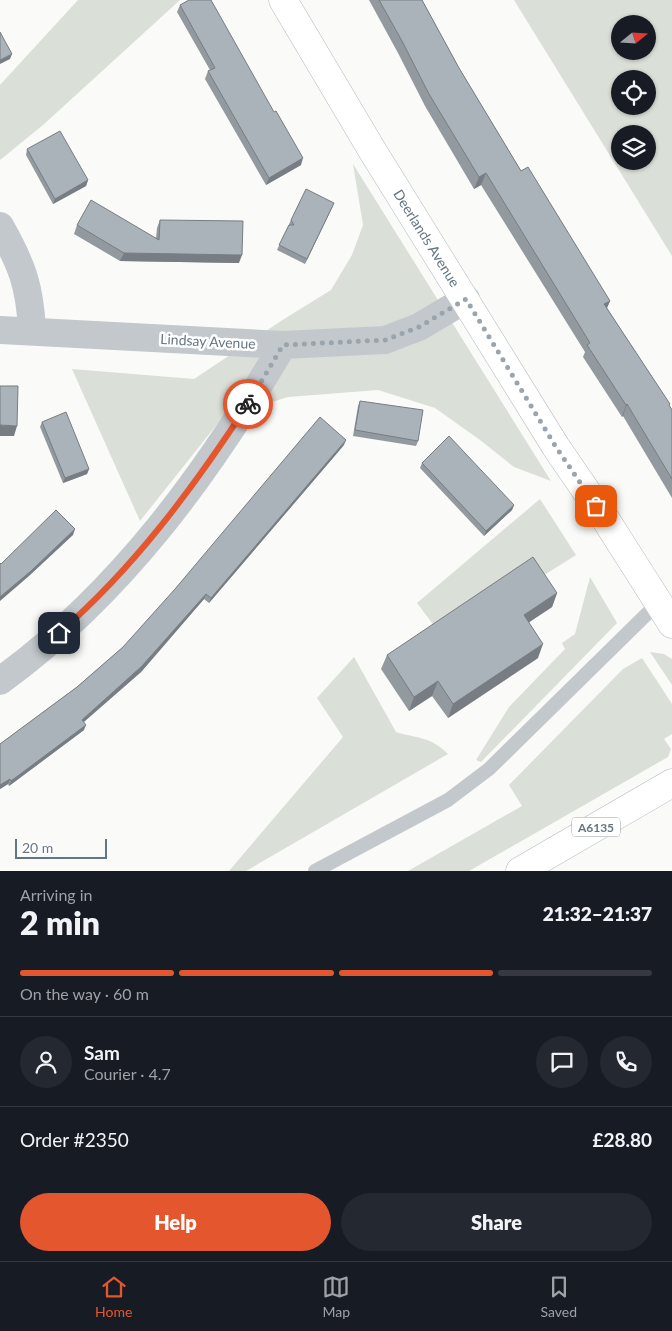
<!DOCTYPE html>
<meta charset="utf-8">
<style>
:root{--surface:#171b24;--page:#242831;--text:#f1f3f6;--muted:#9ea1a6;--line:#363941;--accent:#e4572e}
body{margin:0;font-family:Lato,sans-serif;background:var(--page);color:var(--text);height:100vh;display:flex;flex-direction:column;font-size:19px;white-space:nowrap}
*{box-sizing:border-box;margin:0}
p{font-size:16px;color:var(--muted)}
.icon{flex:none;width:28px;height:28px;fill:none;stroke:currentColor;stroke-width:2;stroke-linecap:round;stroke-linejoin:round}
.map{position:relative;height:871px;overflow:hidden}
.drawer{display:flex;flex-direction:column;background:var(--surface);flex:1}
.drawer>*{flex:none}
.needle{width:32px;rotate:72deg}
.buttons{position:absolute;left:611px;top:15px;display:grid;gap:10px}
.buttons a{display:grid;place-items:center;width:45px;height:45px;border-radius:50%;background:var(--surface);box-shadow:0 1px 4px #0004;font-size:25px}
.scale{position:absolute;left:15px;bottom:12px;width:92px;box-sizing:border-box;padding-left:5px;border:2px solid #657683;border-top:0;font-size:14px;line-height:18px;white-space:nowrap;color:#657683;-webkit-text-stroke:4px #fff;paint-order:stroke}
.pin{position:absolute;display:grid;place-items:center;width:42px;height:42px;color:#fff;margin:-21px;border-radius:10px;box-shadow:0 2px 8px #0006}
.courier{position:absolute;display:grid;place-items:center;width:50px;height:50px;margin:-25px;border:4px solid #e4572e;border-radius:50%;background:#fff;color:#222;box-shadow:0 1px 6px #0007}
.summary em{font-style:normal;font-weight:800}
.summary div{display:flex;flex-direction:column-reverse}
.summary{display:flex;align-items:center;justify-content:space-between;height:85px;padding:0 20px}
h1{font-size:32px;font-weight:800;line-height:38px}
.bar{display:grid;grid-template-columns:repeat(4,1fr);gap:8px 5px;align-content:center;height:60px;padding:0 20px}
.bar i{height:6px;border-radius:4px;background:var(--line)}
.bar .current{background:var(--accent)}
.bar p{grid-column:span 4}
.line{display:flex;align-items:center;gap:12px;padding:0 20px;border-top:1px solid var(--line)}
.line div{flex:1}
.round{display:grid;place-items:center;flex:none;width:52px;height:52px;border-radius:26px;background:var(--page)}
.primary-button{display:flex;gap:10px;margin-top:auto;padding:10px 20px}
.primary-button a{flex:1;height:58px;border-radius:30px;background:var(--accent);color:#fff;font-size:20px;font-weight:800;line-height:58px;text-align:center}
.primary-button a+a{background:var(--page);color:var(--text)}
.tab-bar{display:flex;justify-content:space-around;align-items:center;height:70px;border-top:1px solid var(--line);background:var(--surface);font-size:14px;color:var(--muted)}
.tab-bar a{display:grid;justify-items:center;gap:2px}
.tab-bar .current{color:var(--accent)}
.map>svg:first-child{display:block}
.green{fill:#dadfd7;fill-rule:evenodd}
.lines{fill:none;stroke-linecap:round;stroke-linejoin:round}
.secondary-casing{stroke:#b3babf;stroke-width:29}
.primary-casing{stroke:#b5babe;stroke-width:29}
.lane{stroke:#c3c8cc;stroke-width:14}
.street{stroke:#c3c8cc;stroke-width:28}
.secondary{stroke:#fff;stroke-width:28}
.primary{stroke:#fff;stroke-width:28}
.wall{fill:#929a9f}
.shaded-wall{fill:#777d82}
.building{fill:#aab3b9;stroke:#777d82}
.done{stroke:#99a4ac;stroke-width:5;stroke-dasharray:0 9}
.route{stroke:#e4572e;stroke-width:6}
.labels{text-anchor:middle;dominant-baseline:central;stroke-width:5;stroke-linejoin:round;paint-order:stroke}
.shield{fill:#fff;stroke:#939fa8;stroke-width:1}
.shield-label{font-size:12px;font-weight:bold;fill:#657683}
.street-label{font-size:14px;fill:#657683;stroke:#fff}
</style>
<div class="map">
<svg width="672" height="871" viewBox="0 0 672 871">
<rect width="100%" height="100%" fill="#fafaf8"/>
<g class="green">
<polygon points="78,0 180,0 43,125 0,160 0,85"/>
<path d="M514,0h158v256zM620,24h28v27h-28zM620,79h28v27h-28zM620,134h28v27h-28z"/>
<polygon points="353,164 551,481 514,467 480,440 435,408 378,390 288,397 222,418 140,521 72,369 194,379 281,321 331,290 352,255 363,225"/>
<polygon points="540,499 576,555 538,579 438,631 417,603"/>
<polygon points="590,577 617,623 481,762 476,760 509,707 565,649 562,643 575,634"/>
<polygon points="650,652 664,654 672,659 672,685"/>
<path d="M354,657l42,75c22,7 34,4 52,22l-202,117h-17l114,-134 -26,-39z"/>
<polygon points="642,658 672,704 672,734 664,739 671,749 668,757 469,871 408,871 522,806 509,785 623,669"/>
</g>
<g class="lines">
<defs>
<polyline id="secondary" points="283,0 372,150 556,447 606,520 672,624"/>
<polyline id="primary" points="520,871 672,783"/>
</defs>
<use href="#secondary" class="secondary-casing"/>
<use href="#primary" class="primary-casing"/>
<polyline class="lane" points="315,871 448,800 489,769 658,603"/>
<g class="street">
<path d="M0,226c22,39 30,60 32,105"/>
<polyline points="0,330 283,345 385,340 419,327 466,299"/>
<path d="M0,681c121,-88 208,-208 283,-336"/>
</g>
<use href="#secondary" class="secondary"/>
<use href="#primary" class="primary"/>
</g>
<g class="wall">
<polygon points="369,0 422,0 459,68 521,171 610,301 607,308 672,410 672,498 623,416 622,417 583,357 585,352 481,185 474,189 425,106 398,53"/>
<polygon points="180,5 301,165 266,185 205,79 208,71 210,70 177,12"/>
<polygon points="27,149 88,180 86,186 53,204 26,155"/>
<polygon points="334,203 305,264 277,250 291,220"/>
<polygon points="160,220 239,263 120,261 74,234 77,225 156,238 157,228"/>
<polygon points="360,401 418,441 416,446 353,436 358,406"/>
<polygon points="42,422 89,469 87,474 63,483 40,427"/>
<polygon points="344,445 209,603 204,599 141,672 84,722 84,730 9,786 8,784 0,789 0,744 77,687 123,647"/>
<polygon points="422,463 514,505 512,510 484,536 420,468"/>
<polygon points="557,593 552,607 529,622 538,658 448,718 432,696 409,711 381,669 387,655"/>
</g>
<g class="shaded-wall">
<polygon points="12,54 10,59 0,64 0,60"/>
<polygon points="303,158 301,165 266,185 269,178"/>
<polygon points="486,173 481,185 474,189 479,177"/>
<polygon points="88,180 86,186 53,204 55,199"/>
<polygon points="334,203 332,208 305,264 307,259"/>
<polygon points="124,253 242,255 239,263 120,261"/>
<polygon points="610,301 605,312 604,304"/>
<polygon points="627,404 623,416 622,417 626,405"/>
<polygon points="0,425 17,426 14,436 0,436"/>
<polygon points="346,440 344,445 209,603 211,598"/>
<polygon points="89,469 87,474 63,483 65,478"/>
<polygon points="514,505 512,510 484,536 486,531"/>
<polygon points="75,529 73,535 29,576 0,601 0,597"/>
<polygon points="557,593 552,607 519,629 524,615"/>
<polygon points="206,594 204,599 141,672 80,725 82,720"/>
<polygon points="543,644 538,658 448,718 453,704"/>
<polygon points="438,681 432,696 409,711 414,697"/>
<polygon points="86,725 84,730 9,786 11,781"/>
<polygon points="10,779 8,784 0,789 0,785"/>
</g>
<g class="building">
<polygon points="189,0 211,0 274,112 276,111 303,158 269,178 208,71 215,68 180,5"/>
<polygon points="379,0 422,0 459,68 521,171 528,167 610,301 604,304 670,404 669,405 672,410 672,479 627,404 626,405 587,345 590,343 486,173 479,177 429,94 402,41"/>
<polygon points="0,32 12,54 0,60"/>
<polygon points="60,131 88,180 55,199 27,149"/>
<polygon points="306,189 334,203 307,259 279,245 289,225 294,225 291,220"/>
<polygon points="91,200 159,240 160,220 243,221 242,255 124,253 77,225"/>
<polygon points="0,386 18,386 17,426 0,425"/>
<polygon points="360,401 423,410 418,441 355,430"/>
<polygon points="66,412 89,469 65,478 42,422"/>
<polygon points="320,417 346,440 211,598 206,594 142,666 82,720 86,725 11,781 10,779 0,785 0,744 77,687 123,647 175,589"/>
<polygon points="449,436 514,505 486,531 422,463"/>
<polygon points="56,510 75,529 31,571 0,597 0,563 1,564"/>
<polygon points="533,557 557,593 524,615 543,644 453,704 438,681 414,697 387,655"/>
</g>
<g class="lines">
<polyline class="done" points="248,404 283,345 385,340 419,327 466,299 556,447 596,506"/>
<path class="route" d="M59,633c75,-65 135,-146 189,-229"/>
</g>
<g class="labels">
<rect class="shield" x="572" y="817.5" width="48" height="19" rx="4"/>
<g class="shield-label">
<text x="596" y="827">A6135</text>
</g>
<g class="street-label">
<text transform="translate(427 238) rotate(58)">Deerlands Avenue</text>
<text transform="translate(208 341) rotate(3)">Lindsay Avenue</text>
</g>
</g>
</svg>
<div class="buttons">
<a><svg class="needle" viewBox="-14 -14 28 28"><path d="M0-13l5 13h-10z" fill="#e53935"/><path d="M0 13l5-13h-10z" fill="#9ea1a6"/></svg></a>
<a><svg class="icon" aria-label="locate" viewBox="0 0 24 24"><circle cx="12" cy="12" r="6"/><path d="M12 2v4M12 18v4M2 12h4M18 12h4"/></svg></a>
<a><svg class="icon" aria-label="layers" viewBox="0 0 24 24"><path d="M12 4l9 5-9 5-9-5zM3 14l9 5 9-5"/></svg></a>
</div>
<div class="scale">20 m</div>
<div class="pin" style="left:596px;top:506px;background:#ea580c"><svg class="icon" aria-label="bag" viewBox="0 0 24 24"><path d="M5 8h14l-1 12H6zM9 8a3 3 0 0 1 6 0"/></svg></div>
<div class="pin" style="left:59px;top:633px;background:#1f2937"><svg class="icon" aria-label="home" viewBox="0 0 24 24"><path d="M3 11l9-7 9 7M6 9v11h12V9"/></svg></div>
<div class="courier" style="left:248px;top:404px"><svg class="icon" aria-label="bike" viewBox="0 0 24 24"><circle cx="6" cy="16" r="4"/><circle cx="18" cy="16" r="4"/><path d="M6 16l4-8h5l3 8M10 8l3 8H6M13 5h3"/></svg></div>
</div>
<section class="drawer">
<div class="summary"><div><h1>2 min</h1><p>Arriving in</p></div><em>21:32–21:37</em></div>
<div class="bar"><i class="current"></i><i class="current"></i><i class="current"></i><i></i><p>On the way · 60 m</p></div>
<div class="line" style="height:90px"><a class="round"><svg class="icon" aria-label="person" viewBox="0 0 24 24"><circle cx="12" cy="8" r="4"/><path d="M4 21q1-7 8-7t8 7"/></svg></a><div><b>Sam</b><p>Courier · 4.7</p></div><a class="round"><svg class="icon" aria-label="chat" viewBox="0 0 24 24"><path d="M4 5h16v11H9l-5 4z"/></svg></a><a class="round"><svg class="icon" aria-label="phone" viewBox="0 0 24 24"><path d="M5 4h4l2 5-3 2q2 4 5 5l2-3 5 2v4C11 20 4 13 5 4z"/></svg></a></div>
<div class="line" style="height:65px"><div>Order #2350</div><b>£28.80</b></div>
<div class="primary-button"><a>Help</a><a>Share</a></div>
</section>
<nav class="tab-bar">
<a class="current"><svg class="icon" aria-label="home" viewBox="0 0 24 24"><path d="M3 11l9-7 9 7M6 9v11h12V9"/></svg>Home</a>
<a><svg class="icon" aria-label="map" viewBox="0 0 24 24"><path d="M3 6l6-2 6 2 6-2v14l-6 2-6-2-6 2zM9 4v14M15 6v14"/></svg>Map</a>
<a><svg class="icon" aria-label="saved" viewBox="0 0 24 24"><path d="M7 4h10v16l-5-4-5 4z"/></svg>Saved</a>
</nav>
